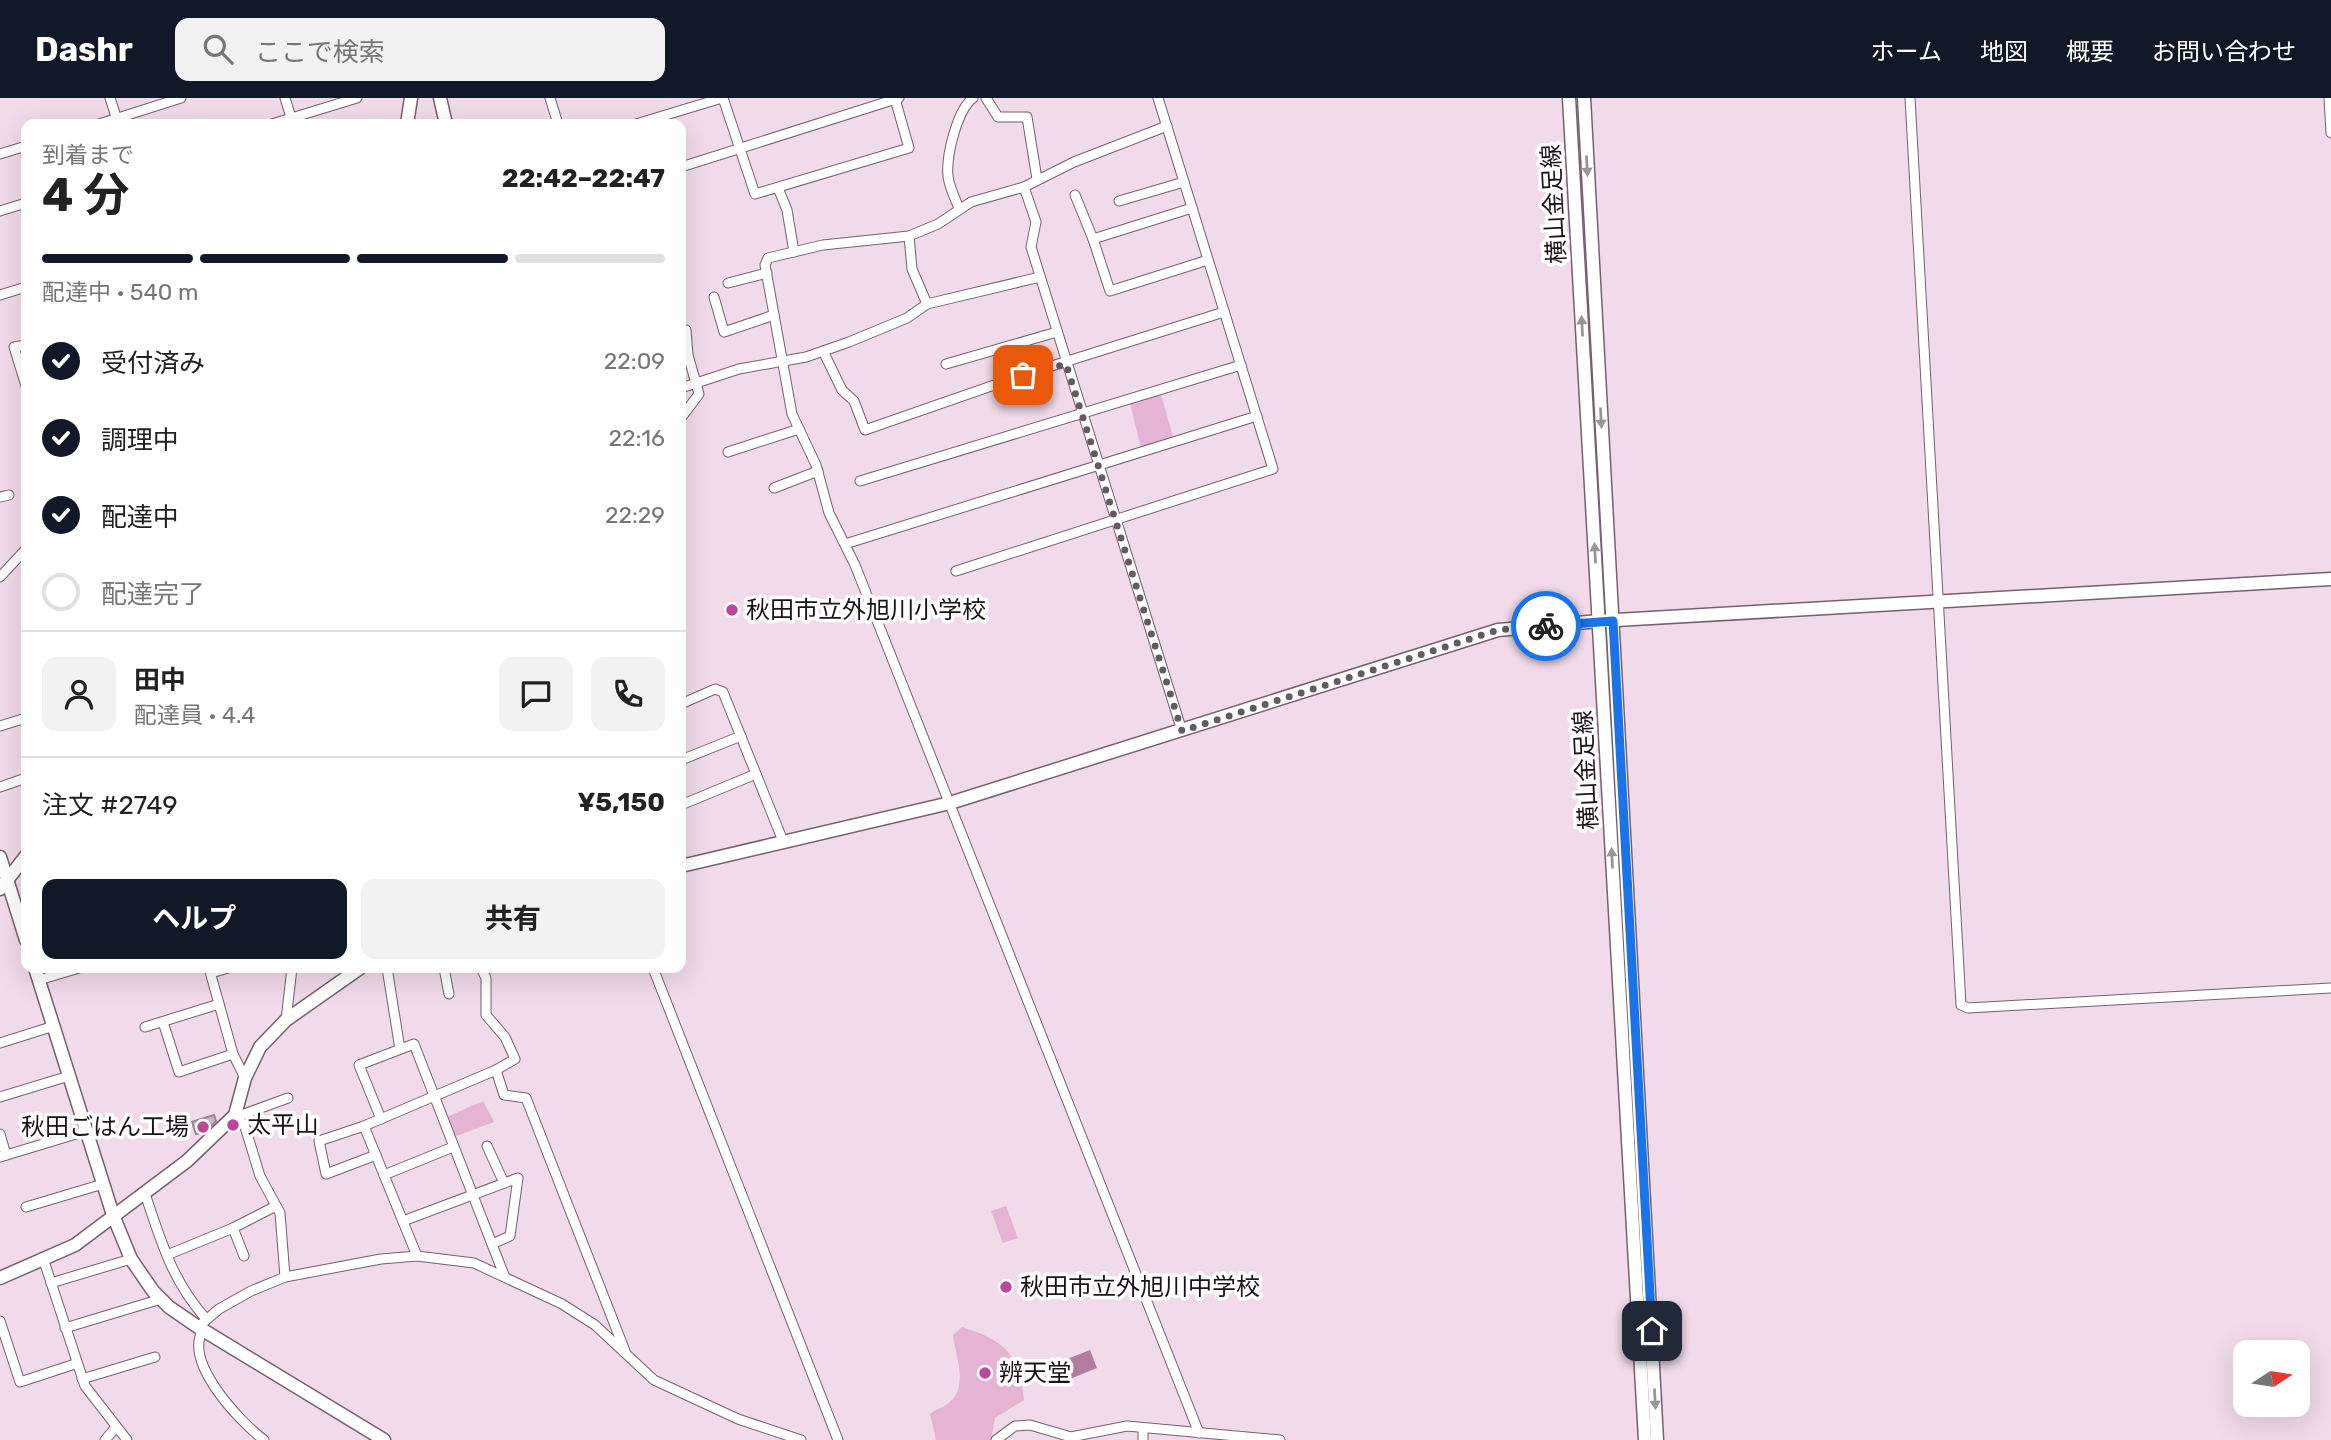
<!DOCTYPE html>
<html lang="ja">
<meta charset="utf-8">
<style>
:root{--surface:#fff;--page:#f2f2f2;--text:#222;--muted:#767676;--line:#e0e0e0;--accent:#111827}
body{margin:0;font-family:Rubik,"Noto Sans JP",sans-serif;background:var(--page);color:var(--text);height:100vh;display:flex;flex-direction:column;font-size:26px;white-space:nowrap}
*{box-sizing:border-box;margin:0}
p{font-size:23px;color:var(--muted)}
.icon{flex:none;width:38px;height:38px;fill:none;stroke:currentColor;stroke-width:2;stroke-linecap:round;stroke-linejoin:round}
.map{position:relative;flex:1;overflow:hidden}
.side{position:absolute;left:21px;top:21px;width:665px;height:854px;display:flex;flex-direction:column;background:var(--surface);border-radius:14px;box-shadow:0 7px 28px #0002}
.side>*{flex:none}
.needle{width:46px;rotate:78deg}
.buttons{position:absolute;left:2233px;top:1242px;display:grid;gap:14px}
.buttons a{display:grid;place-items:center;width:77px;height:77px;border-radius:14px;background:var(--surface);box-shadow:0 7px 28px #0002;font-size:35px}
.pin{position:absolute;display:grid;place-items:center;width:60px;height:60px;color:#fff;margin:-30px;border-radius:14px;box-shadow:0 4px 10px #0006}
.courier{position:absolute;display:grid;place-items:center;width:70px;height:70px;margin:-35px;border:5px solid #1a73e8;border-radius:50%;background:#fff;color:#222;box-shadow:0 2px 9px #0007}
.overview em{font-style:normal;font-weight:700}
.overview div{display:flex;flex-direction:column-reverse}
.overview{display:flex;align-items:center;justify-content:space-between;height:119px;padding:0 21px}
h1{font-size:46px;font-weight:700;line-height:52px}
.bar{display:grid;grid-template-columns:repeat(4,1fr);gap:10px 7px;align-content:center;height:84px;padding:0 21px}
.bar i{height:9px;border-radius:5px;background:var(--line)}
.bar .current{background:var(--accent)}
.bar p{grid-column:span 4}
.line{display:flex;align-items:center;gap:18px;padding:0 21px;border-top:2px solid var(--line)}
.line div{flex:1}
.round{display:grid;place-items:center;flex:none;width:74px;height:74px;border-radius:14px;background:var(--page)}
ol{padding:0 21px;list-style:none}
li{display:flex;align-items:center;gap:21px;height:77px}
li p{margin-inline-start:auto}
li .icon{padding:7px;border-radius:50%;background:var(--accent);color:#fff;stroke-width:4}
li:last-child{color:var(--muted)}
li i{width:38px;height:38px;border:4px solid var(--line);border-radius:50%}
.action{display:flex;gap:14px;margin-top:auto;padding:14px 21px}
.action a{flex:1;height:80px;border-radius:14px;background:var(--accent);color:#fff;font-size:28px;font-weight:700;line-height:80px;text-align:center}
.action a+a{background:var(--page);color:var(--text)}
header{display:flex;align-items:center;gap:42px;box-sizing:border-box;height:98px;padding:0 35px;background:var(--accent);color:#fff}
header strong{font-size:33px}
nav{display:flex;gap:38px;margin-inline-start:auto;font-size:24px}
.search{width:490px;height:63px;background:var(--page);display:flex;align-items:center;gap:18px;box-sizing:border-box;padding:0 24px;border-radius:14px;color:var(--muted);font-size:26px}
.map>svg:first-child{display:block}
.green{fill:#e5b4d4}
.water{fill:#b37da1}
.building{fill:#cdb6c4;stroke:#9a8592;stroke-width:2}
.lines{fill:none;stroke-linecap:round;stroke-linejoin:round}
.street-casing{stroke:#75616e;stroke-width:11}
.secondary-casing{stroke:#75616e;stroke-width:15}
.street{stroke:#fff;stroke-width:9}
.secondary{stroke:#fff;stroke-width:12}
.oneway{fill:#989597}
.done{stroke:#665961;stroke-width:7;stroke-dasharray:0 12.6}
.route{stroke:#1a73e8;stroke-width:9}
.poi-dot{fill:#bd469d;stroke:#fff;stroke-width:2.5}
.labels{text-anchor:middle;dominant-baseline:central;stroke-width:7;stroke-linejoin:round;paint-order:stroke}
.street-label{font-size:24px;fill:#1b1318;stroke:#fff}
.poi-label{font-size:24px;fill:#1b1318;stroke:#fff;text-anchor:start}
</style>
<header>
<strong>Dashr</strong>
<div class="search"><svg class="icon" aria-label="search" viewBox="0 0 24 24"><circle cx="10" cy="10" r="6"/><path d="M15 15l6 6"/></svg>ここで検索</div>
<nav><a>ホーム</a><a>地図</a><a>概要</a><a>お問い合わせ</a></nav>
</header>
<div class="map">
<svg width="2331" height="1342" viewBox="0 0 2331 1342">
<rect width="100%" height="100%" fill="#f1dae9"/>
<g class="green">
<polygon points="1161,296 1173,339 1141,350 1130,305"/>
<polygon points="483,1003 494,1024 454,1039 447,1019"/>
<polygon points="1006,1108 1018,1140 1003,1145 991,1113"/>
<path d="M962,1229c44,14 57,27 62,73l-29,18 -4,22h-55l-6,-26c6,-5 15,-7 20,-12 19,-19 5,-46 3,-67z"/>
</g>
<polygon class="water" points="1090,1252 1097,1270 1065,1283 1057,1265"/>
<polygon class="building" points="214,1017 216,1023 205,1034 196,1036 192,1024"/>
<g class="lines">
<defs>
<g id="street">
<polyline points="110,0 118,25"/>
<polyline points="285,0 293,26"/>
<polyline points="550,0 558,26"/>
<polyline points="723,0 755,96 909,50 895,1"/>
<polyline points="986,0 998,19 1027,19 1037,81"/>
<polyline points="1910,0 1961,907 1968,910 2331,890"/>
<polyline points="2329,0 2331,35"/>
<polyline points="99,26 181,0"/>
<polyline points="272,26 357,0"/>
<polyline points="636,26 722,0"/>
<polyline points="1167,28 1074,64 1024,89 971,104 938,126 909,138 823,147 768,160 765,167 792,316 816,367 829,415 855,467 1199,1335"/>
<polyline points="0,56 26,48"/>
<polyline points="681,69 899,0"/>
<polyline points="1024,89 1036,124 1031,149 1182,633"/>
<polyline points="778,90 787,112 794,154"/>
<polyline points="1075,97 1093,141"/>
<polyline points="1119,103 1184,84"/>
<path d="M959,110c-4,-9 -10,-22 -11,-32 -2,-20 9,-66 25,-78"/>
<polyline points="1192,110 1093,141 1110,193 1208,162"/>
<polyline points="0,113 26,105"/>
<polyline points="909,138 912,171 927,206"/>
<polyline points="728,185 767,175"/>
<polyline points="0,197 26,189"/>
<polyline points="714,199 724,234 774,217"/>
<polyline points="26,247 14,249 26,288"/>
<polyline points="823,253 842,292 854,303 865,332 1023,277 1224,214"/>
<polyline points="946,266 1057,234"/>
<polyline points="681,290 739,271 806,259 849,244 907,220 927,206 1040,179"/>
<polyline points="681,320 699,296 688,257 686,232"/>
<polyline points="728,354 799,331"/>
<polyline points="860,383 1241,267"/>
<polyline points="774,390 818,373"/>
<polyline points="0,399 9,397"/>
<polyline points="845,446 1257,318"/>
<polyline points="956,473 1273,371 1158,0"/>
<polyline points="0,479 26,451"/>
<polyline points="681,606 715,591 723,594 783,743"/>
<polyline points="0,628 26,620"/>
<polyline points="681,662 741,638"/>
<polyline points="0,689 26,680"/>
<polyline points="681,707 756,676"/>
<polyline points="209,870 233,956 245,980"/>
<polyline points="387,870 400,951"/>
<polyline points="444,870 449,896"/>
<polyline points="653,870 838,1342"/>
<polyline points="211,875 228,870"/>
<polyline points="39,882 79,870"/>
<polyline points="286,922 292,870"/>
<polyline points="163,924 179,974 233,956"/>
<polyline points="145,929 219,906"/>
<polyline points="0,945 54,928"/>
<polyline points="496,972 504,997 526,1000 625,1253"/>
<polyline points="0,999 69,978"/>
<polyline points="235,1017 245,1029 260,1078 280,1115 285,1179"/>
<polyline points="236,1019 288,1000"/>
<polyline points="381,1021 359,967 414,946 504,1177"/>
<polyline points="364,1028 319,1043 326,1076 376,1057"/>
<polyline points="0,1036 6,1057"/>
<polyline points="487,1048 504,1085"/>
<polyline points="0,1059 86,1033"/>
<polyline points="384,1077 453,1049"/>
<path d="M145,1096c17,49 26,85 61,125"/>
<polyline points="26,1109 103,1086"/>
<polyline points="403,1123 518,1080 510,1138 492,1146"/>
<polyline points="233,1130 244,1158"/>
<polyline points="167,1157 233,1130 276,1108"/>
<polyline points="417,1158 364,1028 496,972 515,961 505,939 486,917 486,880 481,870"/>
<polyline points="44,1163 85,1288 127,1342"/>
<polyline points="51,1185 131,1161"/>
<polyline points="0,1223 20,1284 75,1266"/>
<polyline points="198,1229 219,1211 251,1193 285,1179 381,1161 417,1158 474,1165 562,1206 595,1227 654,1282 738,1321 801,1342"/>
<polyline points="65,1230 161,1201"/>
<path d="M203,1232c-20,32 37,92 61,110"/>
<polyline points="82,1281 155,1259"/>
<polyline points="105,1342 116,1329"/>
<polyline points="996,1342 1015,1328 1030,1327 1071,1339 1127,1328 1280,1342"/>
<polyline points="1143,1342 1143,1330"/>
</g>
<g id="secondary">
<polyline points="440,0 446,26"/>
<polyline points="1569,0 1645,1342"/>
<polyline points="1584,0 1657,1342"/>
<polyline points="407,26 411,0"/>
<polyline points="0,759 26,842"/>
<polyline points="681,768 950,705 1498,532 1599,523 2331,481"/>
<polyline points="0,791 26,758"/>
<polyline points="35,870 113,1117 131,1161 153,1193 169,1209 198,1229 384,1342"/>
<polyline points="0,1180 75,1147 187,1063 235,1017 245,980 260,949 286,922 360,870"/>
</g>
</defs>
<use href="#street" class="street-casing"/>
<use href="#secondary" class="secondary-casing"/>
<use href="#street" class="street"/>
<use href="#secondary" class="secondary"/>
</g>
<defs><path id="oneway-solid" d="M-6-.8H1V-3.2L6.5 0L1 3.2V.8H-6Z" transform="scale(1.75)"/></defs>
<g class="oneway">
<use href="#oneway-solid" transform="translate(1587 68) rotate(87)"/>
<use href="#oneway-solid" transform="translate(1582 228) rotate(-93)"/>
<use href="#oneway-solid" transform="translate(1601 320) rotate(87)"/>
<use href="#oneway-solid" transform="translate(1595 455) rotate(-93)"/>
<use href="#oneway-solid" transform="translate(1612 760) rotate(-93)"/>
<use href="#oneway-solid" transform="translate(1655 1301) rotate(87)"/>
</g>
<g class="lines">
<polyline class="done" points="1023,277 1066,266 1182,633 1498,532 1546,528"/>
<polyline class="route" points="1546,528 1613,523 1652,1233"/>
</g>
<g class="poi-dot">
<circle cx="732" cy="512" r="7"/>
<circle cx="233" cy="1027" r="7"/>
<circle cx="203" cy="1029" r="7"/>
<circle cx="1006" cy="1189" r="7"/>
<circle cx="985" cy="1275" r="7"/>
</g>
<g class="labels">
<g class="street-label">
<text transform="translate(1554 106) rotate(-93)">横山金足線</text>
<text transform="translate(1586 672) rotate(-93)">横山金足線</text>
</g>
<g class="poi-label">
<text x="746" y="512">秋田市立外旭川小学校</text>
<text x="247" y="1027">太平山</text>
<text x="189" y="1029" text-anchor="end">秋田ごはん工場</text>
<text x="1020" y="1189">秋田市立外旭川中学校</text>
<text x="999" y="1275">辨天堂</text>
</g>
</g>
</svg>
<div class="buttons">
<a><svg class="needle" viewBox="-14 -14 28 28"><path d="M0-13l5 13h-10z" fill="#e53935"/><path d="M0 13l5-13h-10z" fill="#767676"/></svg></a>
</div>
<div class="pin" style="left:1023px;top:277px;background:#ea580c"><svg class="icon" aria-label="bag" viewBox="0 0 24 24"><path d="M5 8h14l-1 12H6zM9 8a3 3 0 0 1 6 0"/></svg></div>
<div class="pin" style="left:1652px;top:1233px;background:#1f2937"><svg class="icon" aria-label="home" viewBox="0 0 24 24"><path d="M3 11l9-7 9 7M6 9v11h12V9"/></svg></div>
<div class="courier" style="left:1546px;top:528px"><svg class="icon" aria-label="bike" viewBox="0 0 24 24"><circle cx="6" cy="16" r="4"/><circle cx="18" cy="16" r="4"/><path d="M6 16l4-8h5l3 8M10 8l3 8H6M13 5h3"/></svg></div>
<section class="side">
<div class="overview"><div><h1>4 分</h1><p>到着まで</p></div><em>22:42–22:47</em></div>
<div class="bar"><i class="current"></i><i class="current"></i><i class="current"></i><i></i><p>配達中 · 540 m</p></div>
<ol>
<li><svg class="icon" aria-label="check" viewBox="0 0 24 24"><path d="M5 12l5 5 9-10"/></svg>受付済み<p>22:09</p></li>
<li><svg class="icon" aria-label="check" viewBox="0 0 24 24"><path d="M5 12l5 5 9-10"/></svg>調理中<p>22:16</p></li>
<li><svg class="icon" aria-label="check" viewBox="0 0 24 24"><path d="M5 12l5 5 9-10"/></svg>配達中<p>22:29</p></li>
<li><i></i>配達完了</li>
</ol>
<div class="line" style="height:126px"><a class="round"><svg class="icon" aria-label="person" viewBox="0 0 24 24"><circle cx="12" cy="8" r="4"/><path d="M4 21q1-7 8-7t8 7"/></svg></a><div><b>田中</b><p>配達員 · 4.4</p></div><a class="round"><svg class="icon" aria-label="chat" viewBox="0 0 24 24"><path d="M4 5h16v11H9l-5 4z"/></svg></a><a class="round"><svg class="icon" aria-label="phone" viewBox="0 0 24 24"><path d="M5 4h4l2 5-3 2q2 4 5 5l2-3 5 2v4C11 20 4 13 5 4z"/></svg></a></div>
<div class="line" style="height:91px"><div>注文 #2749</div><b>¥5,150</b></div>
<div class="action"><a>ヘルプ</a><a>共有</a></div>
</section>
</div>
